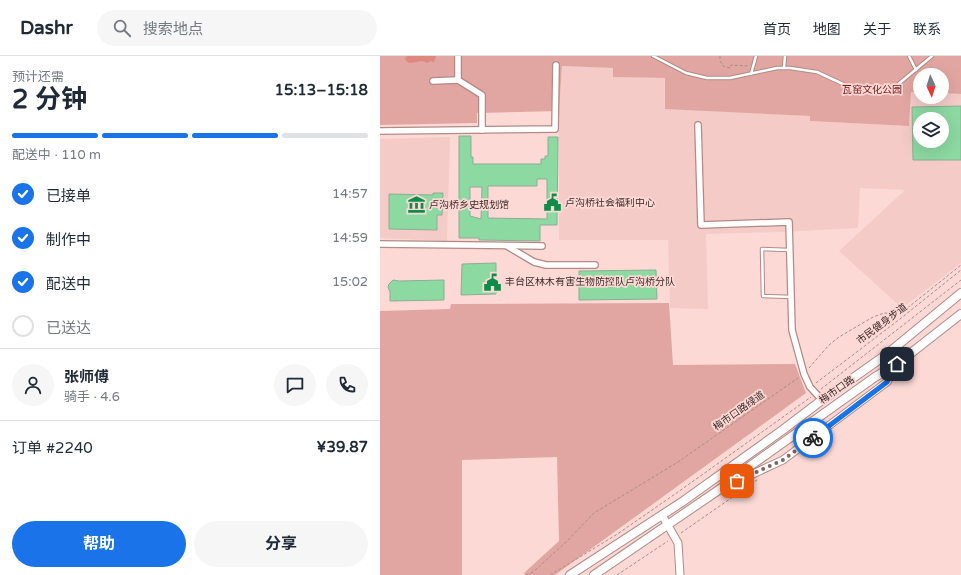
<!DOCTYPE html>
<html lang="zh">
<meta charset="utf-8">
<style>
:root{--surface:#fff;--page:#f6f6f7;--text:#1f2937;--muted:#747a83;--line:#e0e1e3;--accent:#1a73e8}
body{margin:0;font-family:"Varela Round","Noto Sans SC",sans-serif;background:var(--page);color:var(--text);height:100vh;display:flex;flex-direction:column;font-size:15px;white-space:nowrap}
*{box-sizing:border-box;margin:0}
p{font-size:13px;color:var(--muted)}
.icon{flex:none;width:22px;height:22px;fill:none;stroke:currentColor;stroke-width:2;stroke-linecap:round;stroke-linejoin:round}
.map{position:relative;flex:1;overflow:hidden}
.sheet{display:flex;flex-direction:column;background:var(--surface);width:380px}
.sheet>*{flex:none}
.needle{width:26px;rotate:176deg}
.buttons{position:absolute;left:533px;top:12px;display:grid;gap:8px}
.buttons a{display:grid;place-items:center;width:36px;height:36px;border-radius:50%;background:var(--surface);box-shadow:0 4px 16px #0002;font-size:20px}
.pin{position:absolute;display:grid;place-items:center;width:34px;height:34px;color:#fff;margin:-17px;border-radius:8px;box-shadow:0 2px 6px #0006}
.courier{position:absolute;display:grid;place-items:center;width:40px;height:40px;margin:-20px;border:3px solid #1a73e8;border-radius:50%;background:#fff;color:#222;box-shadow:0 1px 5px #0007}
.overview em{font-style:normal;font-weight:700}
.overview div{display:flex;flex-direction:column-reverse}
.overview{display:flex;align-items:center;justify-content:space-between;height:68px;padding:0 12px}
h1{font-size:26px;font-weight:700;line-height:30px}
.bar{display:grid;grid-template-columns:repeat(4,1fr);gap:6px 4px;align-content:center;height:48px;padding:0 12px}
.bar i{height:5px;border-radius:3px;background:var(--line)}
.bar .active{background:var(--accent)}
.bar p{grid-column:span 4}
.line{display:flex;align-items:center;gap:10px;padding:0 12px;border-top:1px solid var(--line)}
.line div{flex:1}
.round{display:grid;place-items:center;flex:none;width:42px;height:42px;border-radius:21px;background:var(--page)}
ol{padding:0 12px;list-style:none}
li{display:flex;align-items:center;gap:12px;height:44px}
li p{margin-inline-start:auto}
li .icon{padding:4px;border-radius:50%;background:var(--accent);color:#fff;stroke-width:4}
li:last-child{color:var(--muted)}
li i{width:22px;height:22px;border:2px solid var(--line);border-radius:50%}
.cta{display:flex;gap:8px;margin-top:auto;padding:8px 12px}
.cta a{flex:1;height:46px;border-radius:24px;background:var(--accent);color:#fff;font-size:16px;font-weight:700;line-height:46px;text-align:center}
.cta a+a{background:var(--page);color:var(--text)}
header{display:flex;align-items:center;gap:24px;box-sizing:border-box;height:56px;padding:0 20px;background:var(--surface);border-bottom:1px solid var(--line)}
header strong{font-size:19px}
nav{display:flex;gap:22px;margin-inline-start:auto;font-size:14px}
.search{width:280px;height:36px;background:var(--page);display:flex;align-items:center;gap:10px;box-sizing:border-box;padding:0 14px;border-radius:22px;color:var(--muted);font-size:15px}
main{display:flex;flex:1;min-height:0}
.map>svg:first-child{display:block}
.built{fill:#f4cbc7;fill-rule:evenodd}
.green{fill:#e1a6a1}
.water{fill:#df8780}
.building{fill:#8cd9a2;stroke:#8dad95;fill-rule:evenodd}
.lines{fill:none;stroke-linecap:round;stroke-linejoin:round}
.service-casing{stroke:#b28a86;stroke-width:4.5}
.minor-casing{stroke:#b28a86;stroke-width:8}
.tertiary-casing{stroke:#b28a86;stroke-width:9}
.primary-casing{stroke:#b28a86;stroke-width:10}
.path{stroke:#a88c89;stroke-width:1;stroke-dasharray:3 2;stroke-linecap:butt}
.service{stroke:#fff;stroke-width:2.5}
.minor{stroke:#fff;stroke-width:5.5}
.tertiary{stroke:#fff;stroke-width:7}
.primary{stroke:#fff;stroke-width:8}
.done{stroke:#806866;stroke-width:4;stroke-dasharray:0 7.2}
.route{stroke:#1a73e8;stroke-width:5}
.labels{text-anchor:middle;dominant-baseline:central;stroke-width:3.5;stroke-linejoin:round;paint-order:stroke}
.park-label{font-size:10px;fill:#7d1419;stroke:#fdd9d6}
.poi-label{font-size:10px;fill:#3c2b29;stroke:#fdd9d6;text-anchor:start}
.street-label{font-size:10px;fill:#3c2b29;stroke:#fdd9d6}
</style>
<header>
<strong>Dashr</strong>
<div class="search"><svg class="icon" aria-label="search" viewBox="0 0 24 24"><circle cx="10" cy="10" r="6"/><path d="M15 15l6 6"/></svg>搜索地点</div>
<nav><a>首页</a><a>地图</a><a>关于</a><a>联系</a></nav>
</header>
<main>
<section class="sheet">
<div class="overview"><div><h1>2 分钟</h1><p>预计还需</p></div><em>15:13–15:18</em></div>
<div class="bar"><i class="active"></i><i class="active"></i><i class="active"></i><i></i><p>配送中 · 110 m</p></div>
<ol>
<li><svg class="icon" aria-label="check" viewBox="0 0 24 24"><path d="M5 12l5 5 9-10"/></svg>已接单<p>14:57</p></li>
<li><svg class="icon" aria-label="check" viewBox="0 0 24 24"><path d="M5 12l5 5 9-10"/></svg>制作中<p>14:59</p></li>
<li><svg class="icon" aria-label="check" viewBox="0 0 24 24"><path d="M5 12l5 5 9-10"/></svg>配送中<p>15:02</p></li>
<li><i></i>已送达</li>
</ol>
<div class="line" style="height:72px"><a class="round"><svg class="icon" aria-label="person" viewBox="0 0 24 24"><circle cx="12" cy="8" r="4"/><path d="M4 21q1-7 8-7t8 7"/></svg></a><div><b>张师傅</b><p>骑手 · 4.6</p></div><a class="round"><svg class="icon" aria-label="chat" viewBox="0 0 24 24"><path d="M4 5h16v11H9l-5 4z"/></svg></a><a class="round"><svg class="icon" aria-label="phone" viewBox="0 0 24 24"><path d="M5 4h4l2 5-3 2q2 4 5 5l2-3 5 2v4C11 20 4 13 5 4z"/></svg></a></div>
<div class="line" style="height:52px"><div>订单 #2240</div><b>¥39.87</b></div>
<div class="cta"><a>帮助</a><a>分享</a></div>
</section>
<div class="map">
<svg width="581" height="519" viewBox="0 0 581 519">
<rect width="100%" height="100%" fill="#fdd9d6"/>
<g class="built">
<path d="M182,10l51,2v9l53,1 -1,30 145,8 1,5 98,5 2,-34h9v5h22v-4l19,1v169l-59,45 -63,-57 66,-61 -45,-2 -2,40 -76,4 -76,2 2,75 -38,-1 -2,-68h-109v-129zM540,63h22v22h-22z"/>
<polygon points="70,81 67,185 0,182 0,83"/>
</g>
<g class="green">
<polygon points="0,0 581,0 581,38 562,37 562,19 540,19 540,36 531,36 529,70 430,65 430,60 285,53 285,22 233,21 233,12 182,10 179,55 97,57 97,67 0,69"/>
<polygon points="289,247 293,309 415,308 426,337 175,519 145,519 144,517 179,485 177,401 82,404 82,519 0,519 0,255 70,253 71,248"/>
</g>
<polygon class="water" points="27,0 56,0 54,6 50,5 48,7 42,5 30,7 26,5 25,2"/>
<g class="building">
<path d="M581,50v54h-48l-1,-53zM540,63h22v22h-22z"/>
<path d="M79,80h12v21h2v7h68v-5h4v-3h3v-19h10l-1,88h-17v16l-61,-1v-2h-20zM157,123h10v40l-59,-1v-32h49zM90,131h12l-1,32 -11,-3z"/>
<polygon points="53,137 63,137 62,159 57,159 57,174 9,173 9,138 53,139"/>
<polygon points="116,207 116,238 81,239 82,208"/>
<polygon points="276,214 277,243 199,244 199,215"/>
<polygon points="13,224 19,225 64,224 64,244 10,245 10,236 8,231 9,228"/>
</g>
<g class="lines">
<defs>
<g id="service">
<polyline points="273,0 306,17 327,22 350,22 397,12 410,12 437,16 478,35 494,36 516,30 552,0"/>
<polyline points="529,0 536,14"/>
<polyline points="404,12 405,0"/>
<polyline points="371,18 376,0"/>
<polyline points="409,194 382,193 383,240 411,241"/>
</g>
<g id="minor">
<polyline points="78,0 78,24 102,39 102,74"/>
<polyline points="53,25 78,24"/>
<polyline points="318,69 321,169 409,166 412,274 424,318 430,331 442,344"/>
<polyline points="0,75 175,73 176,9"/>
<polyline points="0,188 162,190"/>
<polyline points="127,190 154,206 166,209 215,209"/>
</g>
<g id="tertiary">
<polyline points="349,429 403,404 507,326 517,308"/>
<polyline points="282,459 298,487 300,519"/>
</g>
<g id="primary">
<polyline points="190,519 302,446 404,373 442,344 507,298 581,237"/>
<polyline points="214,519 343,431 366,413 495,321 517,308 581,258"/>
</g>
</defs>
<use href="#service" class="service-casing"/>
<use href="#minor" class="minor-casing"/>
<use href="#tertiary" class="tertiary-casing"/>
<use href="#primary" class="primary-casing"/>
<g class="path">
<polyline points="340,0 340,5 343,10 350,12 351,9 369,10"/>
<polyline points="429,312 449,289 459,281 493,261 504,257 520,258 581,209"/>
<polyline points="436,327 520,263 581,214"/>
<polyline points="441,333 581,224"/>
<polyline points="301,477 377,424"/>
<polyline points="146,519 153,516 185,487 214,457 298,406 418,322"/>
<polyline points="170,519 236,479 298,436 431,341"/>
<polyline points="237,519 288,485"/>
</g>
<use href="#service" class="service"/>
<use href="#minor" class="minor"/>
<use href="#tertiary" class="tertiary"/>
<use href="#primary" class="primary"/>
</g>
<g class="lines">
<polyline class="done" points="357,425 403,404 433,382"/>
<polyline class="route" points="433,382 507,326 517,308"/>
</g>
<defs>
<symbol id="civic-bare" viewBox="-9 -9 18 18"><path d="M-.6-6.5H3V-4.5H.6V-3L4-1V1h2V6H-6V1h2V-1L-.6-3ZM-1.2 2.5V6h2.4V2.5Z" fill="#0d8d49" stroke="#fdd9d6" stroke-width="2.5" paint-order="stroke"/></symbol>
<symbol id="museum-bare" viewBox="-9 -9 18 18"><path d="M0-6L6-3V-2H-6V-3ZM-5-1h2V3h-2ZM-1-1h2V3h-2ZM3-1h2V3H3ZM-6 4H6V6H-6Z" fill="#0d8d49" stroke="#fdd9d6" stroke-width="2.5" paint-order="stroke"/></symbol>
</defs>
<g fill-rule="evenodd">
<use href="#civic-bare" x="160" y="134" width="25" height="25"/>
<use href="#museum-bare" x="24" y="136" width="25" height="25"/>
<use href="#civic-bare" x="100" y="214" width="25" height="25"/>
</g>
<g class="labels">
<g class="park-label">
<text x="492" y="34">瓦窑文化公园</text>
</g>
<g class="poi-label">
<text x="185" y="147">卢沟桥社会福利中心</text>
<text x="49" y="149">卢沟桥乡史规划馆</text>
<text x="125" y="226">丰台区林木有害生物防控队卢沟桥分队</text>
</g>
<g class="street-label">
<text transform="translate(502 268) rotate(-37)">市民健身步道</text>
<text transform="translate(457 334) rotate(-35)">梅市口路</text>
<text transform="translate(359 355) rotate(-35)">梅市口路绿道</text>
</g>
</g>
</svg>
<div class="buttons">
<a><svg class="needle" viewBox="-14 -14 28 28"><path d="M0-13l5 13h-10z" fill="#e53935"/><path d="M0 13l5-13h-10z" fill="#747a83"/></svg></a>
<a><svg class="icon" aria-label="layers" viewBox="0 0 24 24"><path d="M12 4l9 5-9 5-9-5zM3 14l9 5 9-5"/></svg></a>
</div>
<div class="pin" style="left:357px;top:425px;background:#ea580c"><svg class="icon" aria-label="bag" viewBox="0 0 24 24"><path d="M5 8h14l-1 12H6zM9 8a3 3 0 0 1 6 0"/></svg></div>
<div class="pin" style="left:517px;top:308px;background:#1f2937"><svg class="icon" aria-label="home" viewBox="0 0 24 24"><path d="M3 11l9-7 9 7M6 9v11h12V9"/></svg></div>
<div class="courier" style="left:433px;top:382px"><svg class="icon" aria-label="bike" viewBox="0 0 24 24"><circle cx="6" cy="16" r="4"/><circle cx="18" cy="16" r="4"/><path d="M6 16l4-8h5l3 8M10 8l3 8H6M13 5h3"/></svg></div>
</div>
</main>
